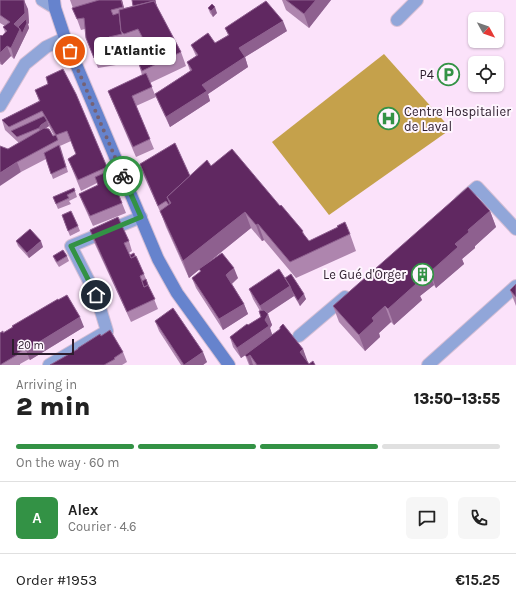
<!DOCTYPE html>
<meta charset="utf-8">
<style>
:root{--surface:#fff;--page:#f6f6f6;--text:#222;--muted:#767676;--line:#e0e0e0;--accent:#339245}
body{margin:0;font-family:Karla,sans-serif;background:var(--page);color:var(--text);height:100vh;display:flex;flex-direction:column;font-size:15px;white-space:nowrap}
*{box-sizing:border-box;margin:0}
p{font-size:13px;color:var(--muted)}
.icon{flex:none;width:22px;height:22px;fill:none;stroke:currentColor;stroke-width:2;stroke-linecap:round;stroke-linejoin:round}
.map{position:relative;height:365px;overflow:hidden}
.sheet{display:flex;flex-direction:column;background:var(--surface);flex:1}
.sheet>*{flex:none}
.needle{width:26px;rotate:130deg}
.tools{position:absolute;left:468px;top:12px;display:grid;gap:8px}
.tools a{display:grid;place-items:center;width:36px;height:36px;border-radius:6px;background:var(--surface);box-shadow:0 1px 3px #0004;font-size:20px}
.scale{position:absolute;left:12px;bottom:10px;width:62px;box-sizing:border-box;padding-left:4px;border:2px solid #2d1d2d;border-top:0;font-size:11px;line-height:14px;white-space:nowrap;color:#2d1d2d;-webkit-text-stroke:3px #fef5fe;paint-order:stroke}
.pin{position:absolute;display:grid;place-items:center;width:34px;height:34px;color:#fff;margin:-17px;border:2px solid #fff;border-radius:50%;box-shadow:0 1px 4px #0007}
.courier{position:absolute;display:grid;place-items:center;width:40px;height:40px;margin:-20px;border:3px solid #339245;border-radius:50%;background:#fff;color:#222;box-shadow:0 1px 5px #0007}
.bubble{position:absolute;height:28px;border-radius:6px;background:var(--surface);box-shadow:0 1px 3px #0004;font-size:13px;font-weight:800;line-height:28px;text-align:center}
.headline em{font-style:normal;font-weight:800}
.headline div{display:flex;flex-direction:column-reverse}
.headline{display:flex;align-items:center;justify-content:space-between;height:68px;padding:0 16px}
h1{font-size:26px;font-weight:800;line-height:30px}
.bar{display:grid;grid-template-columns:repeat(4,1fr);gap:6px 4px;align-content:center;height:48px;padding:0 16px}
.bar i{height:5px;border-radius:3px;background:var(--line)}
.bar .selected{background:var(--accent)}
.bar p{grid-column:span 4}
.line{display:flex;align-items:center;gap:10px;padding:0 16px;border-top:1px solid var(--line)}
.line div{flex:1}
.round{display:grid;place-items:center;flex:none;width:42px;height:42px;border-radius:6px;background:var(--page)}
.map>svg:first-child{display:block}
.water{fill:#c5a14b}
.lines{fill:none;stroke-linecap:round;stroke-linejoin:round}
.lane-casing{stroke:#d6bfd5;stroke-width:14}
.street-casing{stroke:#d6bfd5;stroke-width:14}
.secondary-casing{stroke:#d6bfd5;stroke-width:14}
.lane{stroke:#91a6d9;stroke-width:12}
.street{stroke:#91a6d9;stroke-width:12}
.secondary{stroke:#6683cd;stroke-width:12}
.wall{fill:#ae85ae;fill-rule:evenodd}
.shaded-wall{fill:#8e608f}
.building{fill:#602861;stroke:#8e608f}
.done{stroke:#756275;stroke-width:4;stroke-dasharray:0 7.2}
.route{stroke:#339245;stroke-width:5}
.labels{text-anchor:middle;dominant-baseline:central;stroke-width:4;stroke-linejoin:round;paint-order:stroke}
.poi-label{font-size:13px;fill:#2d1d2d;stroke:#fef5fe;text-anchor:end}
</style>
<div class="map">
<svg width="516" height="365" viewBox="0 0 516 365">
<rect width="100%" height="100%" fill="#fbe2fa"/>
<polygon class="water" points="384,54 451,129 329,215 272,142"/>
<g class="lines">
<defs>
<polyline id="lane" points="397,20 417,0"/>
<g id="street">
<polyline points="42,0 55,8"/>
<polyline points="0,106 25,64 46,47 65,38"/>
<polyline points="461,201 477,187 516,229"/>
<polyline points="299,336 345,297"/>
<polyline points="49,365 107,331 96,295 71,246 141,217"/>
<polyline points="428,365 516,286"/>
</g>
<polyline id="secondary" points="54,0 55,8 65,38 158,259 177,293 229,365"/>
</defs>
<use href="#lane" class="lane-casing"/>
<use href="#street" class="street-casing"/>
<use href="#secondary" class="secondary-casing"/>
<use href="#lane" class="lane"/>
<use href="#street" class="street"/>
<use href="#secondary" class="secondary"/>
</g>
<g class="wall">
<polygon points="0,0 28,9 29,23 28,24 29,28 14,59 11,56 2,65 0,64 0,36 2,36 5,32 3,27 5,26 0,23"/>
<polygon points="70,0 122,0 124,8 133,6 132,0 155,0 157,7 181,52 186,66 150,83 156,97 136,106 154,149 136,157 112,101 108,91 142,75 138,62 150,57 143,43 129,48 126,45 117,46 119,53 121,62 115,63 116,65 98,68 86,38 85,29 81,30"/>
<polygon points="282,0 331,0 309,28 286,10"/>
<polygon points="208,8 217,13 213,17 210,13"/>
<polygon points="225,28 287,31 245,57 248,67 208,94 210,101 170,127 159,104 155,94 190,71 187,62 196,56 191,45 215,43 228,35"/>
<path d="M35,90l41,4 46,109 4,10 -33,13 -10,-22 -4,-10 19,-9 -1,-2 -16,8 -13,-32 8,-5 -5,-13 -11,5v-1l8,27 -15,7 -7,-20 -25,13 -13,-23 14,-7 -3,1 -14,-13 -3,-10 37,-19zM49,126l5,10h-1l-8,-7z"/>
<polygon points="140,164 190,176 211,166 280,206 303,231 304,235 309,241 350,234 356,251 296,278 264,240 262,241 251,228 204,266 238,278 232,284 244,304 248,314 223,330 196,288 192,278 200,272 199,269 189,278 166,227 162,216 143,174"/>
<polygon points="75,191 77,197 69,201 71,204 58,209 53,197"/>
<polygon points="490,211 496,227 475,246 475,248 462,259 464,264 436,288 434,285 420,296 422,300 394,325 391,322 379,333 380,337 365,351 339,322 333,306"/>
<polygon points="64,221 78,226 80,231 70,236"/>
<polygon points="90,230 129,241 132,251 129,253 144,274 158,309 131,322 93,240"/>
<polygon points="16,241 43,247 29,258 18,246"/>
<polygon points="53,256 67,256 69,261 59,267 55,261"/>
<polygon points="285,278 306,299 300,306 294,296 267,313 272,325 270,328 272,335 303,349 307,362 309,364 315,365 249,365 245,355 241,358 233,347 230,337 261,317 260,311 253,299 249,289"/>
<polygon points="516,284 516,306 510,290"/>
<polygon points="58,300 84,327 30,360 29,359 20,364 20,365 0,365 3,333"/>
<polygon points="155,321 207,362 203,365 181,365 159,331"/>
<polygon points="101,336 123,352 127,362 122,365 50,365"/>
</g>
<g class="shaded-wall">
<polygon points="24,0 28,9 29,23 28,24 29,28 14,59 11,48 14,24"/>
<polygon points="121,0 122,0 123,4 126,17"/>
<polygon points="316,0 331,0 309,28 304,14"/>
<polygon points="215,7 217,13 213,17 211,11"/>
<polygon points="283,21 287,31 245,57 248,67 208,94 210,101 170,127 166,117 239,48"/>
<polygon points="116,43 119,53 121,62 117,52"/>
<polygon points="7,46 11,56 2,65 0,61 0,53"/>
<polygon points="47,121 49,126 43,130 41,134 39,128 41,125"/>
<polygon points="17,162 21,172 0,186 0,173"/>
<polygon points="490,211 496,227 475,246 475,248 462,259 464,264 436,288 430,272 468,230"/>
<polygon points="245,212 251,228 189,278 183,261"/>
<polygon points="258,224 264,240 262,241 256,225"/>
<polygon points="41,241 43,247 29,258 27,253"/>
<polygon points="234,268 238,278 230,285 226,275"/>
<polygon points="428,269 434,285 420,296 422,300 394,325 388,309 413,281"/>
<polygon points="290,286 294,296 264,316 260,306"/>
<polygon points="304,294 306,299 300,306 298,301"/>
<polygon points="244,304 248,314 223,330 219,319"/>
<polygon points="385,306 391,322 379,333 380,337 365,351 359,335 372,318"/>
<polygon points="268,314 272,325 270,328 273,337 241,358 237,348 265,320"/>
<polygon points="80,317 84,327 30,360 26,350"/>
<polygon points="303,349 309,365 300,352"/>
<polygon points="203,352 207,362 203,365 184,365"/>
<polygon points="250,355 253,365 250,365 247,357"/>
</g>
<g class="building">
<polygon points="0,0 24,0 25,13 14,24 20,29 11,48 7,46 0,53 0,36 1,35 2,36 7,31 3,27 10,22 0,15"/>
<polygon points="99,0 121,0 123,7 111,10 113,15 119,13 121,31 122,34 109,37 110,44 116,43 117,52 111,53 112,55 94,58 86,38 84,18 77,19 72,8"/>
<polygon points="132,0 155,0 156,5 154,1 133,6"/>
<polygon points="286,0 316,0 304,14"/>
<polygon points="154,1 181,52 142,71 138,62 152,56 138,29 124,34 121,31 119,10"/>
<polygon points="266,1 283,21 239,48 245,57 202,85 207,91 166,117 155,94 192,70 187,62 198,55 191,45 208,33 215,43 229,35 225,28"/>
<polygon points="212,4 215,7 211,11 208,8"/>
<polygon points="26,19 27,23 22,34 20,29 18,27"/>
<polygon points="63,69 76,94 107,167 78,180 68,159 76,154 67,131 56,135 42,111 9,127 2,120 40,101 35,90 48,84 46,77"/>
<polygon points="146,73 152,87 132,96 150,139 133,147 108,91"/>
<polygon points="44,116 47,121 41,125 39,128 17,137 11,131"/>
<polygon points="44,128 49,129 53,136 56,135 58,140 17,162 0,173 0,146 8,149"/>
<polygon points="175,143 190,176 167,197 170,204 169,205 166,201 158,206 140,164"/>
<polygon points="59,145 66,167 51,174 44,153"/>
<polygon points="232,149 280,206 281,205 303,231 302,232 309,241 338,227 337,226 345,222 350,234 290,262 258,224 256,225 245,212 183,261 160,211 171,203 167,197 207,160 211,166"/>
<polygon points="109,171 122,203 90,216 79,194 98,185 95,177"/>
<polygon points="468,187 490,211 468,230 469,232 455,244 458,247 430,272 428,269 413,281 416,284 388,309 385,306 372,318 374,321 359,335 333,306"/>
<polygon points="74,188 75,191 67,195 69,198 56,204 53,197"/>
<polygon points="71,211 78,226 68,231 62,215"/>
<polygon points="118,217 129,241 124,243 131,258 136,256 144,274 140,276 143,284 144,287 148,285 155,299 127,312 90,230"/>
<polygon points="30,229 41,241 27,253 16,241"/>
<polygon points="63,250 67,256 57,262 53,256"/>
<polygon points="134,253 135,256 131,258 130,255"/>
<polygon points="222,253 234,268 226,275 244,304 219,319 192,278 201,271 199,269"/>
<polygon points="279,269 290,286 260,306 249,289"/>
<polygon points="291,274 304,294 298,301 292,291 290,286 285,278"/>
<polygon points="146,279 148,285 144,287 142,281"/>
<polygon points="516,284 516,297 510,290"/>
<polygon points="67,295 80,317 26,350 25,349 16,354 17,355 0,365 0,333 3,331 3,333 13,327 12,326 58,299 58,300"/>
<polygon points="173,308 203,352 184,365 155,321"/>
<polygon points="264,310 268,314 265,320 269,326 237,348 230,337 247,324 248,325 261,317 259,311"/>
<polygon points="283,324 303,349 300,352 309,364 313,361 315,365 257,365 250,355 247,357 245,355 280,329 280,327"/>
<polygon points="110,330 123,352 114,358 115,359 104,365 50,365 78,349 78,348 100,334 101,336"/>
</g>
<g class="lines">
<polyline class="done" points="70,51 123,176"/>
<polyline class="route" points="96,295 71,246 141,217 123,176"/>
</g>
<defs>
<symbol id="parking-ring" viewBox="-11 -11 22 22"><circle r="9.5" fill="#fef5fe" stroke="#339245" stroke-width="1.5"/><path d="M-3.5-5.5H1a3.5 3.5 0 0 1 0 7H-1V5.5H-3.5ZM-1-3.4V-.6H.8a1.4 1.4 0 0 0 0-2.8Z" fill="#339245"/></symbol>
<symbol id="hospital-ring" viewBox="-11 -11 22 22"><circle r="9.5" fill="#fef5fe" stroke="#339245" stroke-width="1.5"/><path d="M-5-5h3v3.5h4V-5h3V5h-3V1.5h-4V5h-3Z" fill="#339245"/></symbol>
<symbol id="building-ring" viewBox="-11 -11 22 22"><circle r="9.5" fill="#fef5fe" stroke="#339245" stroke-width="1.5"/><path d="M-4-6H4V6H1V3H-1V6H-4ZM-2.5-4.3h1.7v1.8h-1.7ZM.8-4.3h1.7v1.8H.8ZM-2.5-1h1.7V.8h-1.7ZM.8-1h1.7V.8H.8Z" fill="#339245"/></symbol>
</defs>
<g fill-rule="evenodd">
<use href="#parking-ring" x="436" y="62" width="25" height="25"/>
<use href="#hospital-ring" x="376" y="106" width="25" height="25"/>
<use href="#building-ring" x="410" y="262" width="25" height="25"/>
</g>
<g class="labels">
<g class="poi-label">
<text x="434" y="74">P4</text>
<text x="404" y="111" text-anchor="start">Centre Hospitalier<tspan x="404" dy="15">de Laval</tspan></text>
<text x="406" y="274">Le Gué d'Orger</text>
</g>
</g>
</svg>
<div class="tools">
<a><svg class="needle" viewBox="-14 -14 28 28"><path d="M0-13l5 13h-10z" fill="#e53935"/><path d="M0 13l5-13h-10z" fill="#767676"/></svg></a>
<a><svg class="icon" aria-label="locate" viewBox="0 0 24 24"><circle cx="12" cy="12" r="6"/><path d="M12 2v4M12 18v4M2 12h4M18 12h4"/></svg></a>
</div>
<div class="scale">20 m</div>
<div class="pin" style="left:70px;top:51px;background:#ea580c"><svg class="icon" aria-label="bag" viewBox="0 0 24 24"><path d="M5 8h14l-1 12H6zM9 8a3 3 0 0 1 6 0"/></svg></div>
<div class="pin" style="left:96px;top:295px;background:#1f2937"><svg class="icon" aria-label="home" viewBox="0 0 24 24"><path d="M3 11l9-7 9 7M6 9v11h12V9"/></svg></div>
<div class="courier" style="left:123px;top:176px"><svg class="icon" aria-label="bike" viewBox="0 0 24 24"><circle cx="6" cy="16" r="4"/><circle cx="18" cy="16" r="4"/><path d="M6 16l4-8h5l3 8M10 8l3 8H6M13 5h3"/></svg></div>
<div class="bubble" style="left:94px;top:37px;width:82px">L'Atlantic</div>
</div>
<section class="sheet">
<div class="headline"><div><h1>2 min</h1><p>Arriving in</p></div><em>13:50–13:55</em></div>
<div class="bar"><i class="selected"></i><i class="selected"></i><i class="selected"></i><i></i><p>On the way · 60 m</p></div>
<div class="line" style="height:72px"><b class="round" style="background:var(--accent);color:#fff">A</b><div><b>Alex</b><p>Courier · 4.6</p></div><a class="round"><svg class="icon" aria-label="chat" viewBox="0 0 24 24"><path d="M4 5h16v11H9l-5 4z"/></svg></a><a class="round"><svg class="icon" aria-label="phone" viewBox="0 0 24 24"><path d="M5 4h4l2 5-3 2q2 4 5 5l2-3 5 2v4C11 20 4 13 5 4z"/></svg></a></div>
<div class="line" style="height:52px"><div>Order #1953</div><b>€15.25</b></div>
</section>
